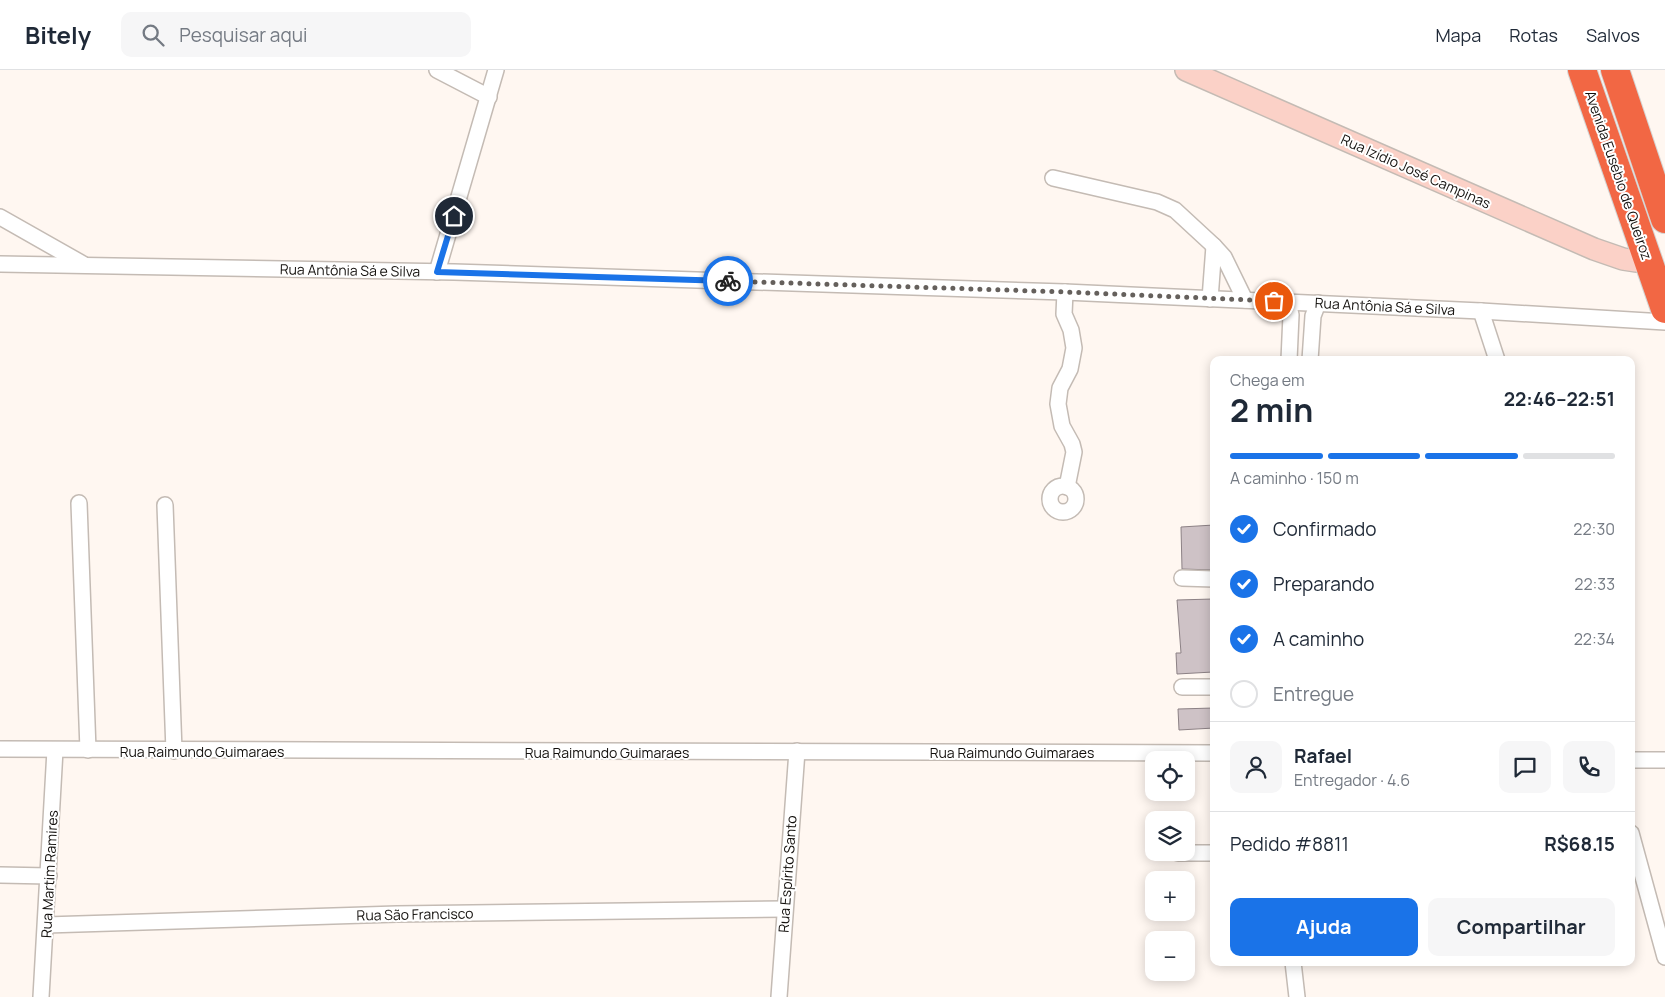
<!DOCTYPE html>
<html lang="pt">
<meta charset="utf-8">
<style>
:root{--surface:#fff;--page:#f6f6f7;--text:#1f2937;--muted:#747a83;--line:#e0e1e3;--accent:#1a73e8}
body{margin:0;font-family:Manrope,sans-serif;background:var(--page);color:var(--text);height:100vh;display:flex;flex-direction:column;font-size:19px;white-space:nowrap}
*{box-sizing:border-box;margin:0}
p{font-size:16px;color:var(--muted)}
.icon{flex:none;width:28px;height:28px;fill:none;stroke:currentColor;stroke-width:2;stroke-linecap:round;stroke-linejoin:round}
.map{position:relative;flex:1;overflow:hidden}
.drawer{position:absolute;left:1210px;top:286px;width:425px;height:610px;display:flex;flex-direction:column;background:var(--surface);border-radius:10px;box-shadow:0 2px 12px #0003}
.drawer>*{flex:none}
.fabs{position:absolute;left:1145px;top:681px;display:grid;gap:10px}
.fabs a{display:grid;place-items:center;width:50px;height:50px;border-radius:10px;background:var(--surface);box-shadow:0 2px 12px #0003;font-size:25px}
.pin{position:absolute;display:grid;place-items:center;width:42px;height:42px;color:#fff;margin:-21px;border:2px solid #fff;border-radius:50%;box-shadow:0 1px 5px #0007}
.courier{position:absolute;display:grid;place-items:center;width:50px;height:50px;margin:-25px;border:4px solid #1a73e8;border-radius:50%;background:#fff;color:#222;box-shadow:0 1px 6px #0007}
.summary em{font-style:normal;font-weight:700}
.summary div{display:flex;flex-direction:column-reverse}
.summary{display:flex;align-items:center;justify-content:space-between;height:85px;padding:0 20px}
h1{font-size:32px;font-weight:700;line-height:38px}
.bar{display:grid;grid-template-columns:repeat(4,1fr);gap:8px 5px;align-content:center;height:60px;padding:0 20px}
.bar i{height:6px;border-radius:4px;background:var(--line)}
.bar .active{background:var(--accent)}
.bar p{grid-column:span 4}
.line{display:flex;align-items:center;gap:12px;padding:0 20px;border-top:1px solid var(--line)}
.line div{flex:1}
.round{display:grid;place-items:center;flex:none;width:52px;height:52px;border-radius:10px;background:var(--page)}
ol{padding:0 20px;list-style:none}
li{display:flex;align-items:center;gap:15px;height:55px}
li p{margin-inline-start:auto}
li .icon{padding:5px;border-radius:50%;background:var(--accent);color:#fff;stroke-width:4}
li:last-child{color:var(--muted)}
li i{width:28px;height:28px;border:2px solid var(--line);border-radius:50%}
.primary-button{display:flex;gap:10px;margin-top:auto;padding:10px 20px}
.primary-button a{flex:1;height:58px;border-radius:10px;background:var(--accent);color:#fff;font-size:20px;font-weight:700;line-height:58px;text-align:center}
.primary-button a+a{background:var(--page);color:var(--text)}
header{display:flex;align-items:center;gap:30px;box-sizing:border-box;height:70px;padding:0 25px;background:var(--surface);border-bottom:1px solid var(--line)}
header strong{font-size:24px}
nav{display:flex;gap:28px;margin-inline-start:auto;font-size:18px}
.search{width:350px;height:45px;background:var(--page);display:flex;align-items:center;gap:12px;box-sizing:border-box;padding:0 18px;border-radius:10px;color:var(--muted);font-size:19px}
.map>svg:first-child{display:block}
.building{fill:#cec2c6;stroke:#8c8185}
.lines{fill:none;stroke-linecap:round;stroke-linejoin:round}
.street-casing{stroke:#c4bbb4;stroke-width:18}
.secondary-casing{stroke:#c4bbb4;stroke-width:24}
.highway-casing{stroke:#d4d4d3;stroke-width:30}
.street{stroke:#fff;stroke-width:15}
.secondary{stroke:#fbd1c7;stroke-width:21}
.highway{stroke:#f26744;stroke-width:28}
.done{stroke:#65605c;stroke-width:5;stroke-dasharray:0 9}
.route{stroke:#1a73e8;stroke-width:6}
.labels{text-anchor:middle;dominant-baseline:central;stroke-width:4;stroke-linejoin:round;paint-order:stroke}
.street-label{font-size:14px;fill:#120f0c;stroke:#fff}
</style>
<header>
<strong>Bitely</strong>
<div class="search"><svg class="icon" aria-label="search" viewBox="0 0 24 24"><circle cx="10" cy="10" r="6"/><path d="M15 15l6 6"/></svg>Pesquisar aqui</div>
<nav><a>Mapa</a><a>Rotas</a><a>Salvos</a></nav>
</header>
<div class="map">
<svg width="1665" height="927" viewBox="0 0 1665 927">
<rect width="100%" height="100%" fill="#fff7f1"/>
<g class="building">
<polygon points="1214,455 1214,500 1182,499 1181,457"/>
<polygon points="1213,529 1214,576 1212,576 1213,602 1177,604 1176,583 1181,583 1177,530"/>
<polygon points="1214,638 1214,658 1179,660 1178,639"/>
</g>
<g class="lines">
<defs>
<g id="street">
<polyline points="437,0 489,27"/>
<polyline points="1053,108 1157,132 1175,140 1214,176"/>
<polyline points="0,147 83,194"/>
<polyline points="0,194 454,202 1065,222 1481,241 1665,252"/>
<polyline points="437,202 496,0"/>
<polyline points="1065,222 1064,244 1071,260 1074,278 1070,299 1060,318 1058,334 1062,356 1072,374 1074,382 1067,417"/>
<polyline points="1210,229 1214,176 1224,187 1245,230"/>
<polyline points="1288,232 1291,245 1289,290"/>
<polyline points="1481,241 1497,290"/>
<polyline points="1310,290 1313,246 1318,233"/>
<circle cx="1063" cy="429" r="13"/>
<polyline points="79,433 88,680"/>
<polyline points="165,435 174,681"/>
<polyline points="1182,508 1214,509"/>
<polyline points="1182,617 1214,617"/>
<polyline points="0,679 1214,683"/>
<polyline points="1631,690 1665,690"/>
<polyline points="1631,763 1665,887"/>
<polyline points="1178,783 1214,783"/>
<polyline points="0,805 49,806"/>
<polyline points="46,855 397,844 784,839"/>
<polyline points="1293,892 1297,927"/>
<polyline points="41,927 55,680"/>
<polyline points="779,927 797,681"/>
</g>
<polyline id="secondary" points="1186,0 1594,179 1623,189 1636,191 1648,187"/>
<g id="highway">
<polyline points="1582,0 1665,239"/>
<polyline points="1615,0 1665,149"/>
</g>
</defs>
<use href="#street" class="street-casing"/>
<use href="#secondary" class="secondary-casing"/>
<use href="#highway" class="highway-casing"/>
<use href="#street" class="street"/>
<use href="#secondary" class="secondary"/>
<use href="#highway" class="highway"/>
</g>
<g class="lines">
<polyline class="done" points="728,211 1066,222 1274,231"/>
<polyline class="route" points="454,146 437,202 728,211"/>
</g>
<g class="labels">
<g class="street-label">
<text transform="translate(1416 101) rotate(24)">Rua Izídio José Campinas</text>
<text transform="translate(1619 105) rotate(71)">Avenida Eusébio de Queiroz</text>
<text transform="translate(350 200) rotate(1)">Rua Antônia Sá e Silva</text>
<text transform="translate(1385 236) rotate(3)">Rua Antônia Sá e Silva</text>
<text x="202" y="681">Rua Raimundo Guimaraes</text>
<text x="607" y="682">Rua Raimundo Guimaraes</text>
<text x="1012" y="682">Rua Raimundo Guimaraes</text>
<text transform="translate(49 804) rotate(-87)">Rua Martim Ramires</text>
<text transform="translate(787 804) rotate(-86)">Rua Espírito Santo</text>
<text transform="translate(415 844) rotate(-1)">Rua São Francisco</text>
</g>
</g>
</svg>
<div class="fabs">
<a><svg class="icon" aria-label="locate" viewBox="0 0 24 24"><circle cx="12" cy="12" r="6"/><path d="M12 2v4M12 18v4M2 12h4M18 12h4"/></svg></a>
<a><svg class="icon" aria-label="layers" viewBox="0 0 24 24"><path d="M12 4l9 5-9 5-9-5zM3 14l9 5 9-5"/></svg></a>
<a>+</a>
<a>−</a>
</div>
<div class="pin" style="left:1274px;top:231px;background:#ea580c"><svg class="icon" aria-label="bag" viewBox="0 0 24 24"><path d="M5 8h14l-1 12H6zM9 8a3 3 0 0 1 6 0"/></svg></div>
<div class="pin" style="left:454px;top:146px;background:#1f2937"><svg class="icon" aria-label="home" viewBox="0 0 24 24"><path d="M3 11l9-7 9 7M6 9v11h12V9"/></svg></div>
<div class="courier" style="left:728px;top:211px"><svg class="icon" aria-label="bike" viewBox="0 0 24 24"><circle cx="6" cy="16" r="4"/><circle cx="18" cy="16" r="4"/><path d="M6 16l4-8h5l3 8M10 8l3 8H6M13 5h3"/></svg></div>
<section class="drawer">
<div class="summary"><div><h1>2 min</h1><p>Chega em</p></div><em>22:46–22:51</em></div>
<div class="bar"><i class="active"></i><i class="active"></i><i class="active"></i><i></i><p>A caminho · 150 m</p></div>
<ol>
<li><svg class="icon" aria-label="check" viewBox="0 0 24 24"><path d="M5 12l5 5 9-10"/></svg>Confirmado<p>22:30</p></li>
<li><svg class="icon" aria-label="check" viewBox="0 0 24 24"><path d="M5 12l5 5 9-10"/></svg>Preparando<p>22:33</p></li>
<li><svg class="icon" aria-label="check" viewBox="0 0 24 24"><path d="M5 12l5 5 9-10"/></svg>A caminho<p>22:34</p></li>
<li><i></i>Entregue</li>
</ol>
<div class="line" style="height:90px"><a class="round"><svg class="icon" aria-label="person" viewBox="0 0 24 24"><circle cx="12" cy="8" r="4"/><path d="M4 21q1-7 8-7t8 7"/></svg></a><div><b>Rafael</b><p>Entregador · 4.6</p></div><a class="round"><svg class="icon" aria-label="chat" viewBox="0 0 24 24"><path d="M4 5h16v11H9l-5 4z"/></svg></a><a class="round"><svg class="icon" aria-label="phone" viewBox="0 0 24 24"><path d="M5 4h4l2 5-3 2q2 4 5 5l2-3 5 2v4C11 20 4 13 5 4z"/></svg></a></div>
<div class="line" style="height:65px"><div>Pedido #8811</div><b>R$68.15</b></div>
<div class="primary-button"><a>Ajuda</a><a>Compartilhar</a></div>
</section>
</div>
